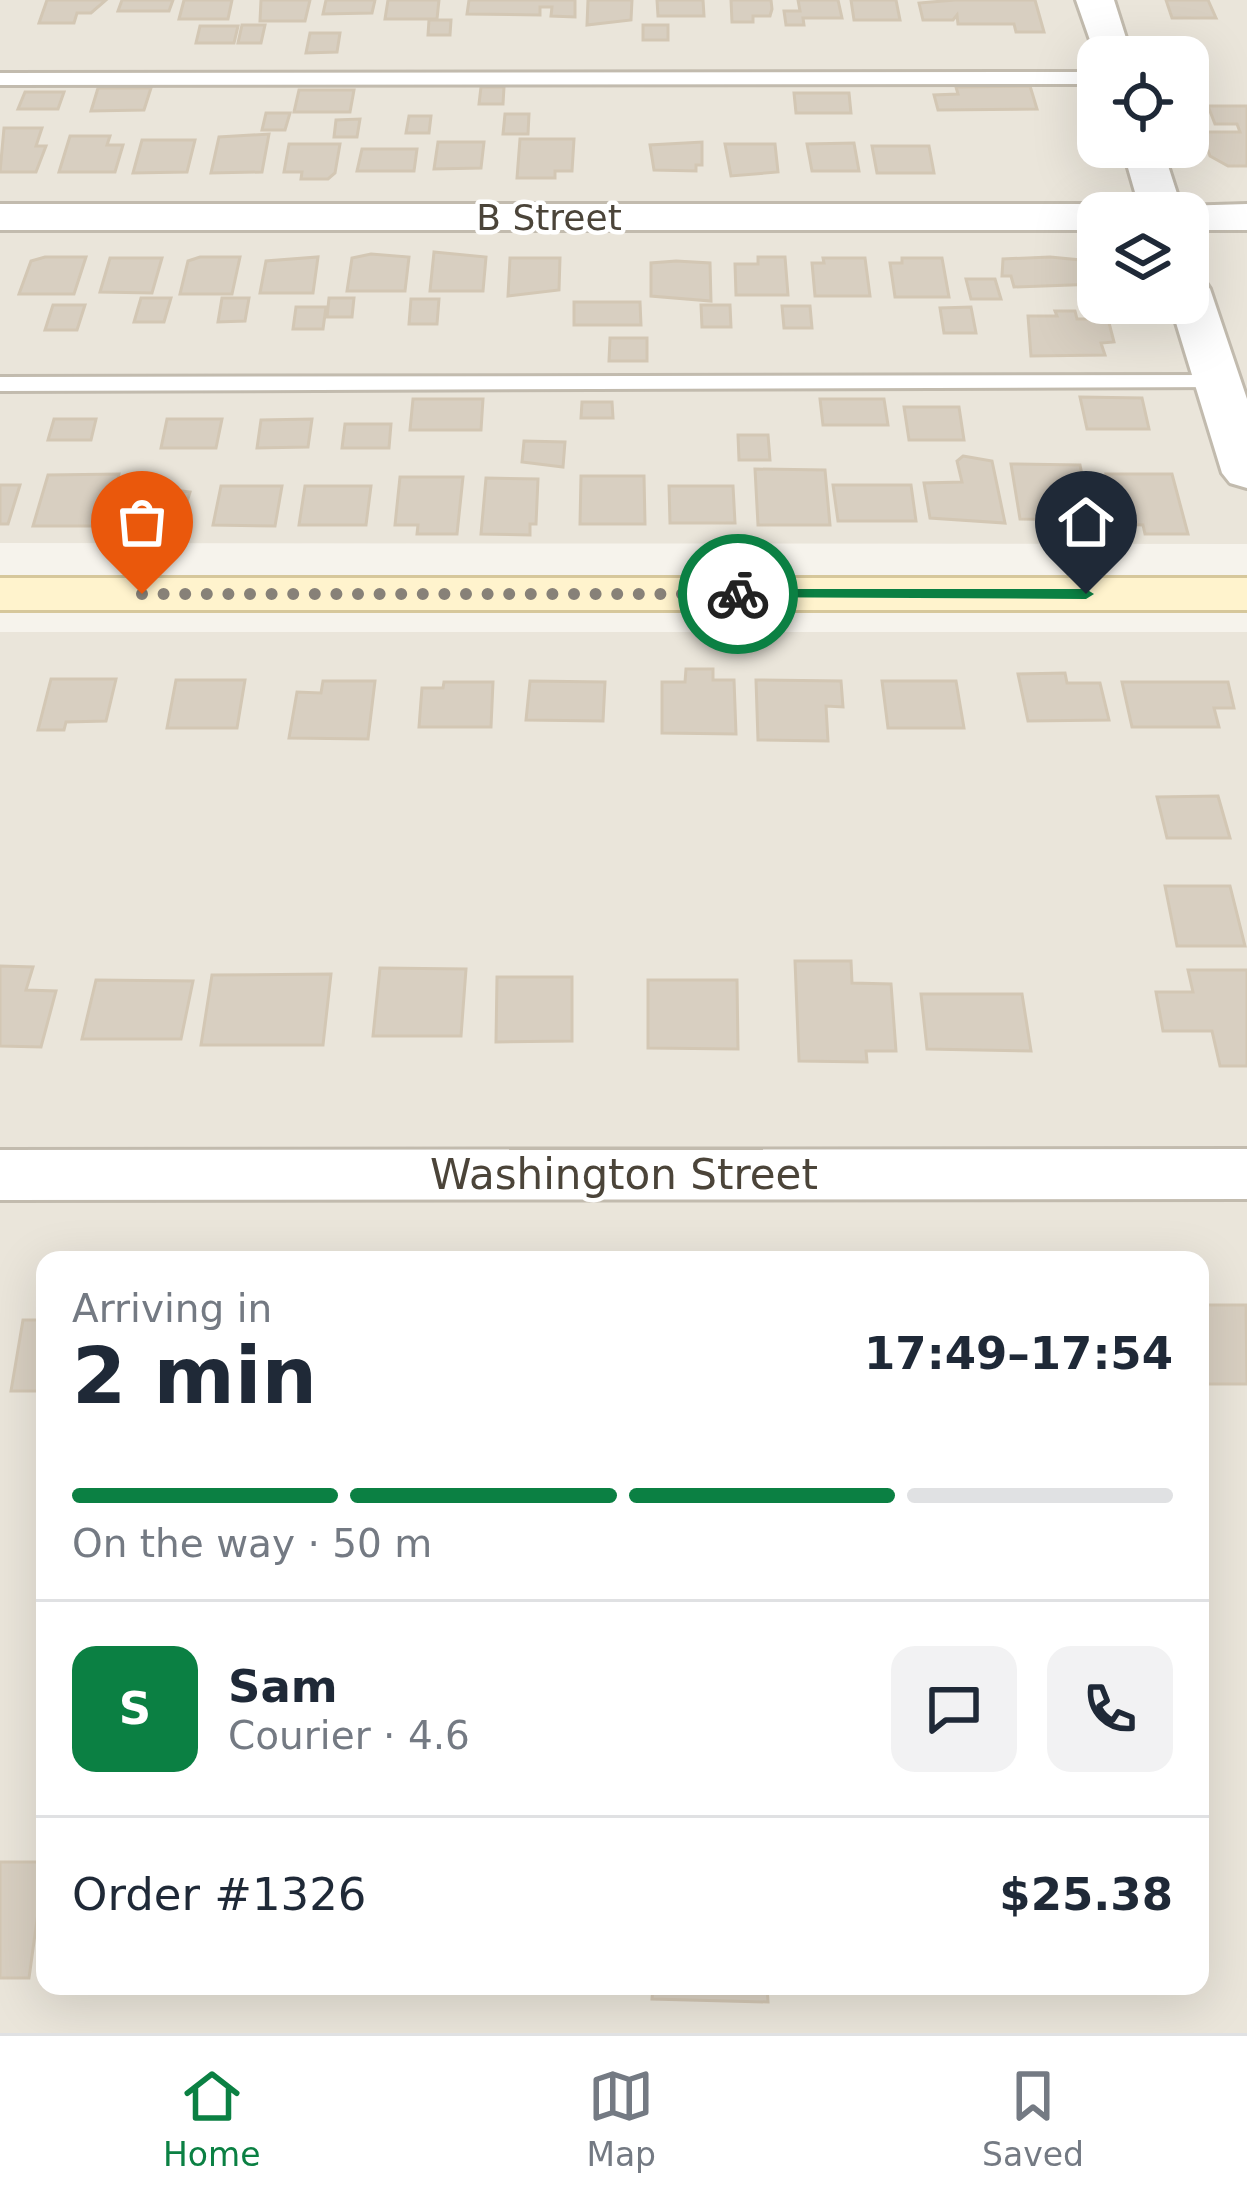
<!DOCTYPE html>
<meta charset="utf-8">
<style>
:root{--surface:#fff;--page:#f2f2f3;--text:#1f2937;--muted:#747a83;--line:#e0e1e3;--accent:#0b8043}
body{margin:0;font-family:"DejaVu Sans",sans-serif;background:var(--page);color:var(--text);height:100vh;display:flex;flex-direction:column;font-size:45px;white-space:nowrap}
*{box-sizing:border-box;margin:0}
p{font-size:39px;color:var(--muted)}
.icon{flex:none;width:66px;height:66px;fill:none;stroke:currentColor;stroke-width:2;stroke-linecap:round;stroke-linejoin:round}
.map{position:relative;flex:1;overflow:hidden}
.drawer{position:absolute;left:36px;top:1251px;width:1173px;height:744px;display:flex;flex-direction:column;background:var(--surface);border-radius:24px;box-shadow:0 12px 48px #0002}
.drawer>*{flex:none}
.fabs{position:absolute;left:1077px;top:36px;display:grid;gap:24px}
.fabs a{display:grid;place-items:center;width:132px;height:132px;border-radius:24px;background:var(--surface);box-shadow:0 12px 48px #0002;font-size:60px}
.pin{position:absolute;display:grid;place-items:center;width:102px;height:102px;color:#fff;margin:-123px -51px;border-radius:50% 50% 50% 0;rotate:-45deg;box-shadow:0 0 12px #0007}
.pin .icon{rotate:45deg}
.courier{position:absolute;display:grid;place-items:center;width:120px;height:120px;margin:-60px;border:9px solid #0b8043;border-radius:50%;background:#fff;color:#222;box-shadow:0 3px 15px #0007}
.head em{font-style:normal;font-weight:700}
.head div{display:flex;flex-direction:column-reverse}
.head{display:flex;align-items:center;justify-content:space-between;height:204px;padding:0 36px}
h1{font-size:78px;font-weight:700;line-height:90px}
.bar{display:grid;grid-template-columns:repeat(4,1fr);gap:18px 12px;align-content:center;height:144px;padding:0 36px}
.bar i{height:15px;border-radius:9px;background:var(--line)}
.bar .selected{background:var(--accent)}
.bar p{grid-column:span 4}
.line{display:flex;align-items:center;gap:30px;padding:0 36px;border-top:3px solid var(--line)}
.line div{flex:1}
.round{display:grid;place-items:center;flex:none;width:126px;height:126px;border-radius:24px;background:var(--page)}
.tabs{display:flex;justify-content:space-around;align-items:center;height:168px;border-top:3px solid var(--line);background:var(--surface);font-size:33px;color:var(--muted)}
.tabs a{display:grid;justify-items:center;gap:6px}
.tabs .selected{color:var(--accent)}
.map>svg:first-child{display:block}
.residential{fill:#eae5da;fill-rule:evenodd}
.building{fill:#d8cfc1;stroke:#d3c7b4;stroke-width:3}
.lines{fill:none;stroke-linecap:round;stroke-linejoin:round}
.lane-casing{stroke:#c2bbae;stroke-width:6}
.street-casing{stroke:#c2bbae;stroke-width:6}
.secondary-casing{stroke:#d6c79b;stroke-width:6}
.lane{fill:#fff;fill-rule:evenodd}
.street{fill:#fff;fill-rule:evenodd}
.secondary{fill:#fff3cd;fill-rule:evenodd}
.route{fill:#0b8043}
.done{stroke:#878178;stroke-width:12;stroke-dasharray:0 21.6}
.labels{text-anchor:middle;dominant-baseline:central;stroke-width:9;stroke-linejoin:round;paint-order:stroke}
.far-street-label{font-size:36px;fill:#4b4439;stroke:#fff}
.street-label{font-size:42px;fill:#4b4439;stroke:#fff}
</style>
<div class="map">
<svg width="1247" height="2033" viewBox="0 0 1247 2033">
<rect width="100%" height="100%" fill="#f6f3ec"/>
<g class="residential">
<path d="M0,0h1247v544l-1247,-1zM1098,57h90v90h-90zM1098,213h90v90h-90z"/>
<path d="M0,632h1247v1401h-1247zM45,1260h1155v726h-1155z"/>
</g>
<g class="building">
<polygon points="47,0 106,0 91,13 77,13 74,23 39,23"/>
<polygon points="122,0 173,0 169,11 118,11"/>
<polygon points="184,0 232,0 228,19 179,19"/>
<polygon points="261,0 310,0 305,21 260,21"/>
<polygon points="326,0 375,0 372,13 323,14"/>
<polygon points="388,0 439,0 437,19 385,19"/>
<polygon points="469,0 575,0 575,17 551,16 552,7 540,7 540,15 467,14"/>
<polygon points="588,0 632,0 631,20 587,25"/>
<polygon points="657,0 703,0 704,16 658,16"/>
<polygon points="731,0 771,0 772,9 770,16 753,16 753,22 732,22"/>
<polygon points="798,0 838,0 842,18 803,18 804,25 786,25 784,11 800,11"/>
<polygon points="851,0 896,0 900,20 854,20"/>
<polygon points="955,0 1035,0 1044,32 1016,32 1014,24 958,24 957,15 953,20 923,20 919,3"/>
<polygon points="1166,0 1208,0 1216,18 1172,18"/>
<polygon points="429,20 451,20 450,35 428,35"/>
<polygon points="242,25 265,25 261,43 238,43"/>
<rect x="643" y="25" width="25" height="15"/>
<polygon points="200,26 238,26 234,43 196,43"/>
<polygon points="310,33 340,33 337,52 306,53"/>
<polygon points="1030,86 1037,109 938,110 934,95 958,94 956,87"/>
<polygon points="481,87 504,87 503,104 479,104"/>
<polygon points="98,88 151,88 144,110 91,111"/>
<polygon points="299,90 354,90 350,112 294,112"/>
<polygon points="25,92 64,92 58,109 18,109"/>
<polygon points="794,93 849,93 851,113 796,113"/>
<polygon points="1208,106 1247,106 1247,166 1228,166 1210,156 1201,132 1240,132 1237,124 1215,124"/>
<polygon points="266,113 290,113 285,130 262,130"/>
<polygon points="505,114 529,114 528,134 503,134"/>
<polygon points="409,116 431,116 429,133 406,133"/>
<polygon points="360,119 357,137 334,137 336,120"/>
<polygon points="4,128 42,128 36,146 46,146 36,172 0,172"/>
<polygon points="269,134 262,172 211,173 219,137"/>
<polygon points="70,136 110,136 107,145 123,145 115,172 59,172"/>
<polygon points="520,139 574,139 572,171 555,171 555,178 517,178"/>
<polygon points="142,140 195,140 187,172 133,173"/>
<polygon points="438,142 484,142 481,168 434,169"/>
<polygon points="702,142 702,165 696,165 696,171 654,170 650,145"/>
<polygon points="854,143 859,171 812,171 807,144"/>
<polygon points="289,144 340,144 335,173 328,179 301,179 302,172 284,172"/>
<polygon points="725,144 775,144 778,172 731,176"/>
<polygon points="872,146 929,146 934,173 877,173"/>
<polygon points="362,149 417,149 414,171 357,171"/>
<polygon points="434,252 486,257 483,291 430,291"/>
<polygon points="371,254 409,257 405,291 347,291 352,258"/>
<polygon points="45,257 86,257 74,294 19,294 31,261"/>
<polygon points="200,257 240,257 232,294 180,294 188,261"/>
<polygon points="318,257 313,293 260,293 266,261"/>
<polygon points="758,257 785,257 788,295 736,295 735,264 758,264"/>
<polygon points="1050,257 1091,261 1097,284 1014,287 1011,276 1002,276 1003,259"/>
<polygon points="110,258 162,258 152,293 100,292"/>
<polygon points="510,258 560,258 559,290 508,296"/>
<polygon points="823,258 865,258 870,296 815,296 812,263 824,263"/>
<polygon points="902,258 942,258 949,297 895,297 890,263 902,263"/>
<polygon points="676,261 710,263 711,301 651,296 651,263"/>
<polygon points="966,279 995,279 1001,299 971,299"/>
<polygon points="141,298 171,298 164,322 134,322"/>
<polygon points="222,298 249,298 245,321 218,322"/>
<polygon points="329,298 354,298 352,317 327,317"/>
<polygon points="411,299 439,299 437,324 409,324"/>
<polygon points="574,302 640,302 641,325 574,325"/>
<polygon points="53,305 85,305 77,330 45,330"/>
<polygon points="701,305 730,305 731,327 702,327"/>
<polygon points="782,306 810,306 812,328 784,328"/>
<polygon points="296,307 326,307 323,329 293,329"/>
<polygon points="971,307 976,333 944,333 940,308"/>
<polygon points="1055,311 1075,311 1077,319 1108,319 1114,342 1101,343 1105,355 1031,356 1028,316 1057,316"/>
<polygon points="610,338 647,338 647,361 609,361"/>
<polygon points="1080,397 1142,398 1149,429 1087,429"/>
<polygon points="413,399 483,399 481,430 410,430"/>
<polygon points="820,399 884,399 888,425 823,425"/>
<polygon points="582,402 612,402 613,418 581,418"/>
<polygon points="904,407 959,407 964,440 909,440"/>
<polygon points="54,419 96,419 91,440 48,440"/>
<polygon points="167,419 222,419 216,448 161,448"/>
<polygon points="312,419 308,447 257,448 261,420"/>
<polygon points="345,424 391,424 389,448 342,448"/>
<polygon points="738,435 768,435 770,460 739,460"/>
<polygon points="524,441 565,442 563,467 522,462"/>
<polygon points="963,456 992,461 1005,523 930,518 924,483 962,482 957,461"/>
<polygon points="1011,464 1080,465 1091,520 1020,519"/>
<polygon points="755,469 825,470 830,525 758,525"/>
<polygon points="119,474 106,526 33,526 48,475"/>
<polygon points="1106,474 1172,474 1188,534 1145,534 1143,525 1118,524"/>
<polygon points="581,476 644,476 645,524 580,524"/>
<polygon points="400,477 463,477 457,534 417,534 418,525 395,525"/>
<polygon points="486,478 538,479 536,524 530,524 530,535 481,534"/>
<polygon points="0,485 20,485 8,524 0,524"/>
<polygon points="133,485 190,492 178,532 122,532"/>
<polygon points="833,485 911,485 916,521 838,521"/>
<polygon points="221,486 282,486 275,526 213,525"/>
<polygon points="305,486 371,486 366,525 299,525"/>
<polygon points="669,486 733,486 735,523 670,523"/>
<polygon points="686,669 713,669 713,680 734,680 736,734 662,733 662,682 685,682"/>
<polygon points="1065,673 1067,683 1100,683 1109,720 1028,721 1018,674"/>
<polygon points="51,679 116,679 106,721 66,722 64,730 38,730"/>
<polygon points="176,680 245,680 237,728 167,728"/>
<polygon points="756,680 841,681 843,707 826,706 828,741 758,740"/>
<polygon points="323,681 375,681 368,739 289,738 297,692 321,693"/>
<polygon points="530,681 605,682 603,721 526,720"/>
<polygon points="882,681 956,681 964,728 888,728"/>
<polygon points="444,682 493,682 491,727 419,727 422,688 443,688"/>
<polygon points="1122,682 1228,682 1234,708 1214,708 1219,727 1132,727"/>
<polygon points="1218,796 1230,838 1167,838 1157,797"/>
<polygon points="1165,886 1230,886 1245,946 1177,946"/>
<polygon points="795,961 851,961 852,983 891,984 896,1051 866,1051 867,1062 799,1061"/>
<polygon points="0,966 33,967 26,990 56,991 41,1047 0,1046"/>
<polygon points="380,968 466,969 461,1036 373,1036"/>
<polygon points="1188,970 1247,970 1247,1066 1220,1066 1212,1031 1163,1031 1156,992 1193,992"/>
<polygon points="331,974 323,1045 201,1045 212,975"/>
<polygon points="497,977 572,977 572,1041 496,1042"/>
<polygon points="96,980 193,981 181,1039 82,1039"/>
<polygon points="648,980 737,980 738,1049 648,1048"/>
<polygon points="921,994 1022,994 1031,1051 927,1049"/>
<polygon points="1200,1305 1246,1305 1247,1384 1200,1384"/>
<polygon points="23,1320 45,1320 45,1391 11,1391"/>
<polygon points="0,1862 45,1862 29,1978 0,1978"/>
<polygon points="653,1986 767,1986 768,2002 652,1999"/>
</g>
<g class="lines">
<defs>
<g id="lane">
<polygon points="1098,72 1098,84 0,85 0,73"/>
<polygon points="1219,375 1228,377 1228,387 0,391 0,377"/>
</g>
<g id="street">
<polygon points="1076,0 1114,0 1132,57 1098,57 1098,63"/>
<polygon points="1122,147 1162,147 1181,206 1247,204 1247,230 1188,230 1188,213 1141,213"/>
<polygon points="0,204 1098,204 1117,213 1098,213 1098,230 0,230"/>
<polygon points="1188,276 1204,280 1210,289 1247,399 1247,488 1230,483 1222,473 1170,303 1188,303"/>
<polygon points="1247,1149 1247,1199 0,1200 0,1150"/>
</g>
<rect id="secondary" x="0" y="578" width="1247" height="32"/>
</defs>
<use href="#lane" class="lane-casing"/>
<use href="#street" class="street-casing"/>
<use href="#secondary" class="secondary-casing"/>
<use href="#lane" class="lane"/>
<use href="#street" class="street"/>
<use href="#secondary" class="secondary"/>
</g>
<polygon class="route" points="738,589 1086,589 1094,594 1086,599 732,597"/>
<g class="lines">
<polyline class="done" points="142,594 738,594"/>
</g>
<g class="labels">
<g class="far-street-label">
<text x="549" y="217">B Street</text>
</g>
<g class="street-label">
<text x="624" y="1174">Washington Street</text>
</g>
</g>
</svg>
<div class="fabs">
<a><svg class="icon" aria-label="locate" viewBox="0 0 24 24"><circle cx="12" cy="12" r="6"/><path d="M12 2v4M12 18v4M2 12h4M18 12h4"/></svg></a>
<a><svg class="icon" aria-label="layers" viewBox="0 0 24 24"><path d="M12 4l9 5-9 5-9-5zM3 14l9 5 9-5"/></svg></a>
</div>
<div class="pin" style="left:142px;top:594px;background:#ea580c"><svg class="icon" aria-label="bag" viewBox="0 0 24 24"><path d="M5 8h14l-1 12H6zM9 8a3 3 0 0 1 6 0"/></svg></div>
<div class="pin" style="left:1086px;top:594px;background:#1f2937"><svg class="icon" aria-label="home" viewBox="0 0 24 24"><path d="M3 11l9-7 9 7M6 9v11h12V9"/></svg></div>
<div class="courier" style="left:738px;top:594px"><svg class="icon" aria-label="bike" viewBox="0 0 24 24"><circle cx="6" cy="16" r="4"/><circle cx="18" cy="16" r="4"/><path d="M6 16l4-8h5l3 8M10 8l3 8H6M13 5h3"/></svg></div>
<section class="drawer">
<div class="head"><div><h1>2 min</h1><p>Arriving in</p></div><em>17:49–17:54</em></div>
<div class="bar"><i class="selected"></i><i class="selected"></i><i class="selected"></i><i></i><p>On the way · 50 m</p></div>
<div class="line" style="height:216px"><b class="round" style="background:var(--accent);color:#fff">S</b><div><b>Sam</b><p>Courier · 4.6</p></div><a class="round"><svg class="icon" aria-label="chat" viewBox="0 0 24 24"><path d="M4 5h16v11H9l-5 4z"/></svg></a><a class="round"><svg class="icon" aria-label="phone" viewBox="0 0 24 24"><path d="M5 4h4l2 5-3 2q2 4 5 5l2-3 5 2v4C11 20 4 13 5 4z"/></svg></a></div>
<div class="line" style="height:156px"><div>Order #1326</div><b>$25.38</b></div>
</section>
</div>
<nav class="tabs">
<a class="selected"><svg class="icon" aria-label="home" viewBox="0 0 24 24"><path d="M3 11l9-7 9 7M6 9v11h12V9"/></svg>Home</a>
<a><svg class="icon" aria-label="map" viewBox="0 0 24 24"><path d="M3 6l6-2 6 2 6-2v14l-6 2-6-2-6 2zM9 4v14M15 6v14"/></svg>Map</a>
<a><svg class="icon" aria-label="saved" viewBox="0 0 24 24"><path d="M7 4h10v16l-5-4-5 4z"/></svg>Saved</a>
</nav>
